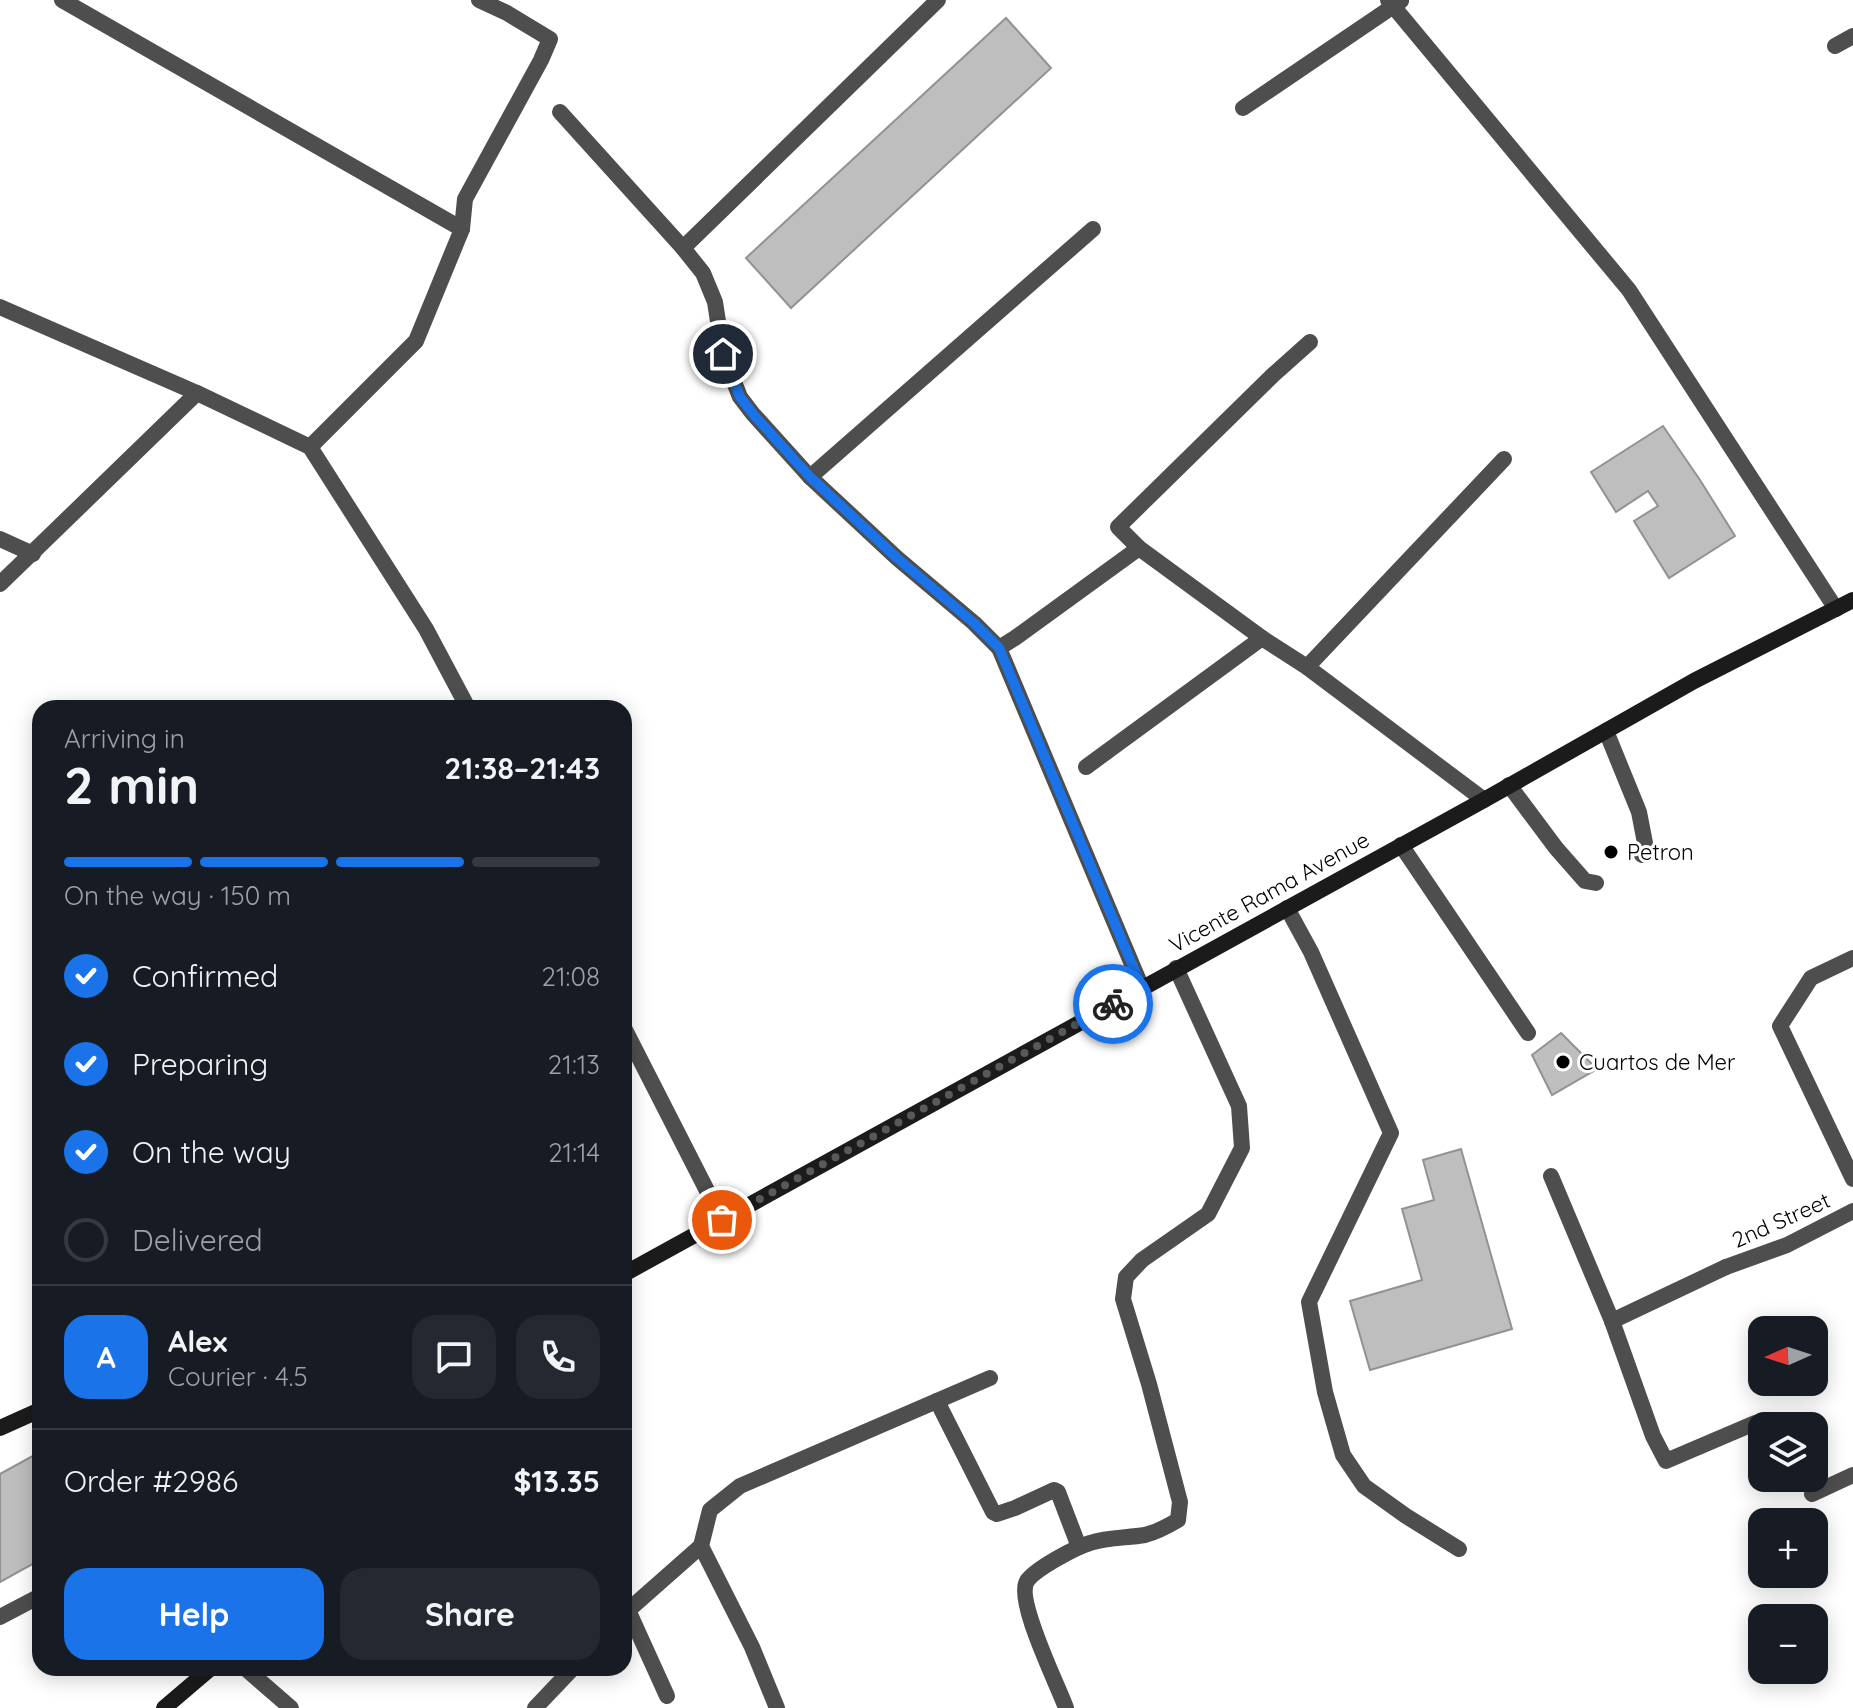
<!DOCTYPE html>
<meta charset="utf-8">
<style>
:root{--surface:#171b24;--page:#242831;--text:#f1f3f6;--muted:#9ea1a6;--line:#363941;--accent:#1a73e8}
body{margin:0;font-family:Quicksand,sans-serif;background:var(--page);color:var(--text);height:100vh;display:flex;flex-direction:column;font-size:30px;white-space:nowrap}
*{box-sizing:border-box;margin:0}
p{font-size:26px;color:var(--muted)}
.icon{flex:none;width:44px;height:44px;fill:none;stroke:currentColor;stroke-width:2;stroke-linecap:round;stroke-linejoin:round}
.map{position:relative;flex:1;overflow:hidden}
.details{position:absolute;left:32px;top:700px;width:600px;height:976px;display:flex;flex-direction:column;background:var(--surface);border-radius:24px;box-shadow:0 4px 20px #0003}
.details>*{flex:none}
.needle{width:52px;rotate:267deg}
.fabs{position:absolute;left:1748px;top:1316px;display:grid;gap:16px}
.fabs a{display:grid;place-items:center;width:80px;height:80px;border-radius:16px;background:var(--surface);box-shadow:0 4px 20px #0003;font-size:40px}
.pin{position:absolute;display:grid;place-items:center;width:68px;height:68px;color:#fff;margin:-34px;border:4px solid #fff;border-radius:50%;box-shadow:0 2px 8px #0007}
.courier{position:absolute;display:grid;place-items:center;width:80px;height:80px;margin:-40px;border:6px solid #1a73e8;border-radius:50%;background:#fff;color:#222;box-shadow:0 2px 10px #0007}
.summary em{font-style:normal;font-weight:800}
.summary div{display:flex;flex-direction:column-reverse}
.summary{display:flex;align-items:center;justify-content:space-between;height:136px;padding:0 32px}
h1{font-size:52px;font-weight:800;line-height:60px}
.bar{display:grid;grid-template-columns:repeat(4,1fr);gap:12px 8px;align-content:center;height:96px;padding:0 32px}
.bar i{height:10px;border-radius:6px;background:var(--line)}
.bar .selected{background:var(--accent)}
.bar p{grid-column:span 4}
.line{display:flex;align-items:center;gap:20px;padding:0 32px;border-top:2px solid var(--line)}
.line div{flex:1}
.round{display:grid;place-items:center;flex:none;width:84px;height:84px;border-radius:24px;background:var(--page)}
ol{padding:0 32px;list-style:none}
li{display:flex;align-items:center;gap:24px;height:88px}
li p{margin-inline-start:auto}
li .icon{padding:8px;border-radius:50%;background:var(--accent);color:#fff;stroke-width:4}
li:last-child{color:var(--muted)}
li i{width:44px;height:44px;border:4px solid var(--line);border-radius:50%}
.action{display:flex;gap:16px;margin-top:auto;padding:16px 32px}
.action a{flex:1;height:92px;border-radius:24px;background:var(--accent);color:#fff;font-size:32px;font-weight:800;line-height:92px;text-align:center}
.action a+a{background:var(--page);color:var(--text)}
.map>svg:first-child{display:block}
.building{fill:#bebebe;stroke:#929292;stroke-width:2}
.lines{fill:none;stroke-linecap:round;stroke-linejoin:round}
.service{stroke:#4e4e4e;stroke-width:16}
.minor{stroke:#4e4e4e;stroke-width:16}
.secondary{stroke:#1b1b1b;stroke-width:16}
.done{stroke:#595959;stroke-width:8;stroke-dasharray:0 14.4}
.route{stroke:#1a73e8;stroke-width:10}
.poi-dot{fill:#000;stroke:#fff;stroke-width:3}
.labels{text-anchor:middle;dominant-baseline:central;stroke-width:6;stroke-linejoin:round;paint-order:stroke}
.poi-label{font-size:22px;fill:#000;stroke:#fff;text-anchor:start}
.street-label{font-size:22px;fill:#000;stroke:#fff}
</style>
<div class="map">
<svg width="1853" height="1708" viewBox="0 0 1853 1708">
<rect width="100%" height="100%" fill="#fff"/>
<g class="building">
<polygon points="1006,18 1051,68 791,308 746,258"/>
<polygon points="1663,426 1700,480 1735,536 1669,578 1634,521 1658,506 1648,491 1616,512 1591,472"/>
<polygon points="1561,1033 1597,1069 1552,1095 1532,1055"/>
<polygon points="1461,1149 1512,1329 1370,1370 1350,1301 1422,1280 1402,1209 1434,1200 1423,1160"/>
<polygon points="40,1452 40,1560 0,1582 0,1474"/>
</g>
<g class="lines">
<g class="service">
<polyline points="1835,46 1853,36"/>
<polyline points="999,648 1015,638 1139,548"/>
<polyline points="1606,731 1639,812 1645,843 1642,855"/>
<polyline points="1086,767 1262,638"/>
<polyline points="1509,785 1556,848 1585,881 1596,883"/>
<polyline points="1401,845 1528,1033"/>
<polyline points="1287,908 1311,952 1391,1133 1309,1302 1325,1392 1343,1455 1364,1486 1406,1516 1459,1549"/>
<polyline points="1551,1176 1612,1321 1653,1436 1666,1461 1755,1423"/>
<polyline points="1612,1321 1726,1267"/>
<polyline points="937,1401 993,1512 997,1514 1015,1508 1054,1490 1058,1492 1079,1547"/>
<polyline points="701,1546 752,1647 777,1708"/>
<polyline points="628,1610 667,1696"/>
<polyline points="624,1614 701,1546 710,1510 740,1486 990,1378"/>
<polyline points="0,1617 40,1596"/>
<polyline points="535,1708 573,1668"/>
</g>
<g class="minor">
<polyline points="62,0 462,229"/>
<polyline points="1388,0 1629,290 1836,609"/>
<polyline points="1243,108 1401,1"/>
<polyline points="560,112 683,248 703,273 715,302 723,354 740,397 753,414 810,477 897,558 974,623 999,648 1142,988"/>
<polyline points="683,248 938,0"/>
<polyline points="0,307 197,393 310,447 426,629 468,708"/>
<polyline points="1310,342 1273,375 1118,527 1139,548 1262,638 1307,667 1484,800"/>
<polyline points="310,447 416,341 462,229 465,199 541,60 550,39 507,13 479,0"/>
<polyline points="810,477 1093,229"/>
<polyline points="0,539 33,554"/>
<polyline points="0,584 197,393"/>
<polyline points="1307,667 1504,459"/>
<polyline points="1853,958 1811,978 1780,1026 1853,1179"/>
<polyline points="624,1028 722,1220"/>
<polyline points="1726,1267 1787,1245 1853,1211"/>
<polyline points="1812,1494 1853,1475"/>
<polyline points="245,1668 291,1708"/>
<path d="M1066,1708c-8,-23 -51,-108 -39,-127 8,-12 49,-34 63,-38 18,-6 37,-5 55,-8 12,-3 23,-9 33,-15l2,-18 -31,-118 -26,-85 3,-22 16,-17 66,-46 34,-66 -3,-42 -63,-138"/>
</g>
<g class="secondary">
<polyline points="624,1274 1484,800 1694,681 1853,600"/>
<polyline points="0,1428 40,1410"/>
<polyline points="164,1708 211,1668"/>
</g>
</g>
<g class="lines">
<polyline class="done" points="722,1220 1113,1004"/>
<polyline class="route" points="723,354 740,397 753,414 810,477 897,558 974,623 999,648 1142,988 1113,1004"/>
</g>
<g class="poi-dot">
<circle cx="1611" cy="852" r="8"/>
<circle cx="1563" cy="1062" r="8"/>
</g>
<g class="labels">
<g class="poi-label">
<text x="1627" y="852">Petron</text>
<text x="1579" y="1062">Cuartos de Mer</text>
</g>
<g class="street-label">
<text transform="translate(1269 892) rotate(-29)">Vicente Rama Avenue</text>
<text transform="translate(1781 1220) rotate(-24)">2nd Street</text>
</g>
</g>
</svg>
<div class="fabs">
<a><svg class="needle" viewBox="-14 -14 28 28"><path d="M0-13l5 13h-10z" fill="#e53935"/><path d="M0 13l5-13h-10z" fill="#9ea1a6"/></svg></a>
<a><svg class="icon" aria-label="layers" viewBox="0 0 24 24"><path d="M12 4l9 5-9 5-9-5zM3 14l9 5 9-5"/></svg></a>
<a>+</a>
<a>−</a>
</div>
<div class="pin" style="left:722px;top:1220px;background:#ea580c"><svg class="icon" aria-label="bag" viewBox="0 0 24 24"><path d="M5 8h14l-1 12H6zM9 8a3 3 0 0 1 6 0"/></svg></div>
<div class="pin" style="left:723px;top:354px;background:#1f2937"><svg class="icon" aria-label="home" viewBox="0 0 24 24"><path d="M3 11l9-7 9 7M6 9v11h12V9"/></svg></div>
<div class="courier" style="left:1113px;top:1004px"><svg class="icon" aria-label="bike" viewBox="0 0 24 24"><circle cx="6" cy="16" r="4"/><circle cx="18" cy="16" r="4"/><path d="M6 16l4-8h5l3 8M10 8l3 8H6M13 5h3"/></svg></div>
<section class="details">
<div class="summary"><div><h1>2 min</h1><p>Arriving in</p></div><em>21:38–21:43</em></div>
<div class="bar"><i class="selected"></i><i class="selected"></i><i class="selected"></i><i></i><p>On the way · 150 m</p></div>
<ol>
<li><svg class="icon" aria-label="check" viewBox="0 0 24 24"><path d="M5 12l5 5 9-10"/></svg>Confirmed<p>21:08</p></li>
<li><svg class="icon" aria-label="check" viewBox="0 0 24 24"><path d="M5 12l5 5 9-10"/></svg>Preparing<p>21:13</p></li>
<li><svg class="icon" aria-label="check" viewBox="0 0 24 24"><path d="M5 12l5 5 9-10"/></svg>On the way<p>21:14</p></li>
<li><i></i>Delivered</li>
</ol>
<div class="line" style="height:144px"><b class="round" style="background:var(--accent);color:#fff">A</b><div><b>Alex</b><p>Courier · 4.5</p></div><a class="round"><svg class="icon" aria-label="chat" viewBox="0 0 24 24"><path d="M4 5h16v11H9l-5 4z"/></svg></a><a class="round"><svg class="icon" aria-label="phone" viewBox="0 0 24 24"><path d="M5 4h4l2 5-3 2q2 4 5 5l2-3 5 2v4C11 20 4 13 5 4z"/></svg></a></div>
<div class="line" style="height:104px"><div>Order #2986</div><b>$13.35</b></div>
<div class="action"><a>Help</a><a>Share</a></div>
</section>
</div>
